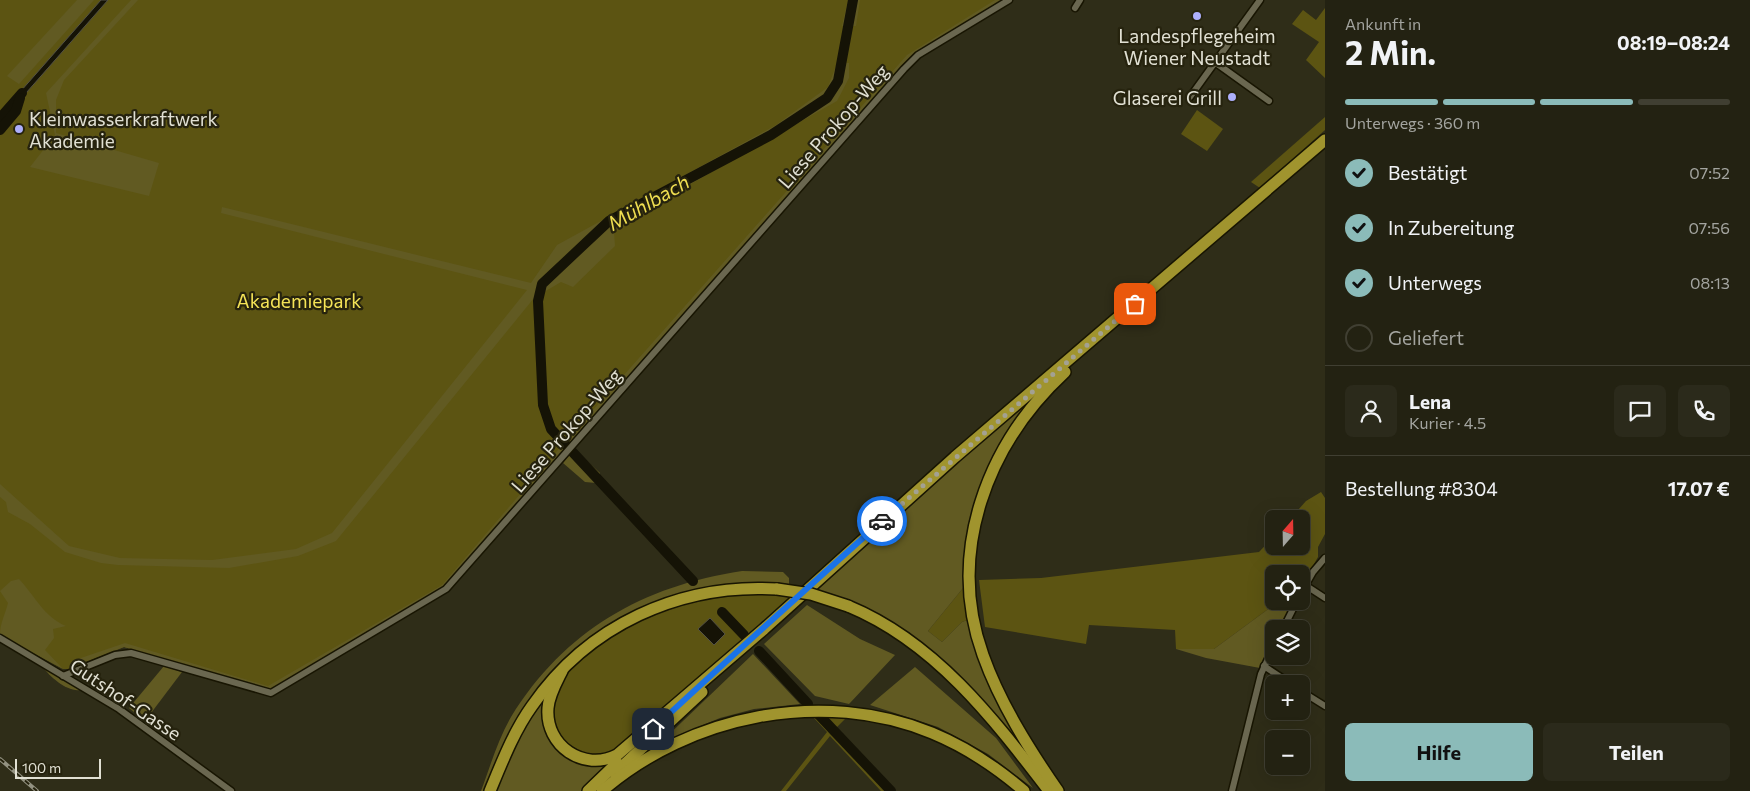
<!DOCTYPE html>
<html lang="de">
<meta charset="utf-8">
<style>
:root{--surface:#232212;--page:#2b2a1b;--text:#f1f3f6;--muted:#a3a49f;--line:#403f32;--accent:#8bbbb9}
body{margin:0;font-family:Commissioner,sans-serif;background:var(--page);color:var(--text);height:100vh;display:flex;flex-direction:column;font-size:19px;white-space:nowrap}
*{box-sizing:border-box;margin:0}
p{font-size:16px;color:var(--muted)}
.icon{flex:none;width:28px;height:28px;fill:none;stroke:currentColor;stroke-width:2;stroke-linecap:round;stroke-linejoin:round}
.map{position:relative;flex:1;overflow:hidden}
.panel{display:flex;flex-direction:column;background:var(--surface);width:425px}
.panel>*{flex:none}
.needle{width:32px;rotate:20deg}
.buttons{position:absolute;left:1265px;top:510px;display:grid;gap:10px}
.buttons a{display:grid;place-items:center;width:45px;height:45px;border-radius:8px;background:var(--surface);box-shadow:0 5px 20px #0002,0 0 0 1px var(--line);font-size:25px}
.scale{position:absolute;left:15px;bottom:12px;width:86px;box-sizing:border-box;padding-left:5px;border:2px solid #e1e0d3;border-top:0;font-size:14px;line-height:18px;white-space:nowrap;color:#e1e0d3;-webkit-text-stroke:4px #26230e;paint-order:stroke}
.pin{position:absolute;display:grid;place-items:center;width:42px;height:42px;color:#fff;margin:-21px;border-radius:10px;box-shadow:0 2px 8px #0006}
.courier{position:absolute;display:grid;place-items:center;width:50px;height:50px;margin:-25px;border:4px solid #1a73e8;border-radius:50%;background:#fff;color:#222;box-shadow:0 1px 6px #0007}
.summary em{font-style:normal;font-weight:700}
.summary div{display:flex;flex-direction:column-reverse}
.summary{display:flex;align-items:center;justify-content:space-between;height:85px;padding:0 20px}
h1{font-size:32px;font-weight:700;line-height:38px}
.bar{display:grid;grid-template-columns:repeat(4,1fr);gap:8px 5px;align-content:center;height:60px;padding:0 20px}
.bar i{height:6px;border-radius:4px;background:var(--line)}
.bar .current{background:var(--accent)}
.bar p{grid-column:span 4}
.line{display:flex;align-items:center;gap:12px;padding:0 20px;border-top:1px solid var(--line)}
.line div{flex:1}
.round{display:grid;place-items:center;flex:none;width:52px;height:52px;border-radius:8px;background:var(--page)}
ol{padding:0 20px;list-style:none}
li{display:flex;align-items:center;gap:15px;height:55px}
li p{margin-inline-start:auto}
li .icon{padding:5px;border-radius:50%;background:var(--accent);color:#111;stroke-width:4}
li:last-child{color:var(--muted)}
li i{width:28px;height:28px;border:2px solid var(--line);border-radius:50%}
.button{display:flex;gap:10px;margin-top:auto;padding:10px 20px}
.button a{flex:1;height:58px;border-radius:8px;background:var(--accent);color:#111;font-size:20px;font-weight:700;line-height:58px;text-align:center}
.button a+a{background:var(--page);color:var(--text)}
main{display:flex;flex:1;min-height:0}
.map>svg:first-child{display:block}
.green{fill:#5c5412}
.forest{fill:#615a22}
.water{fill:#151306;stroke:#525044}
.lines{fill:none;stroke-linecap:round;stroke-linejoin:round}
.river{stroke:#151306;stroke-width:10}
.minor-casing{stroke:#181502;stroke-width:9}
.trunk-casing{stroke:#181502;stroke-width:14}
.minor{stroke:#6a6750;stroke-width:6}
.trunk{stroke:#a0942e;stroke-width:11}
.rail-casing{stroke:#939281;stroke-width:4}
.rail{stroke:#26230e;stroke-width:2;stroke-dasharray:5.5;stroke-linecap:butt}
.trunk-bridge-casing{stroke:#181502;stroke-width:14;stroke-linecap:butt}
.trunk-bridge{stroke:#a0942e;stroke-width:11}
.done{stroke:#a3a192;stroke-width:5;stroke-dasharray:0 9}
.route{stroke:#1a73e8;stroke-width:6}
.poi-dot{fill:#adaffb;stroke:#26230e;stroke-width:2}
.labels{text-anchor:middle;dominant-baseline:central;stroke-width:4.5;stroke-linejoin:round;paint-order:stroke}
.poi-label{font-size:19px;fill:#e1e0d3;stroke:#26230e}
.street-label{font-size:19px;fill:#e1e0d3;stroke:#26230e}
.park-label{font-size:19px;fill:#f5e457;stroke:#26230e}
.water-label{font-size:20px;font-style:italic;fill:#efde51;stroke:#26230e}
</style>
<main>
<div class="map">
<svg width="1325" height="791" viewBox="0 0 1325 791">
<rect width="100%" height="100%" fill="#2f2d18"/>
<g class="green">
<polygon points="0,0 1003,0 910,57 442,589 270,690 124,647 68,669 63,669 0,635"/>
<polygon points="1325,8 1325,78 1306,60 1319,42 1292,24 1303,10 1316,20"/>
<polygon points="1197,110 1223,129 1207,151 1181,134"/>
<polygon points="1325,117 1325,130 1260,188 1251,182"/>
<polygon points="1321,492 1325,498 1325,534 1318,547 1318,557 1302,585 1301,574 1274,574 1274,601 1279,601 1214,649 1176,649 1175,630 1089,625 1086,644 985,627 979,580 1041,578 1259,552 1274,536 1274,546 1301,546 1301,519 1290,519 1306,501"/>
<polygon points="968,582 973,618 962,622 942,642 928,631"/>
<polygon points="728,589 799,597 622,752 592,761 554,735 552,693 580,652 625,621"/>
<polygon points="813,717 846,718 836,728 895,791 881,791 830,736 786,791 781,791 827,732"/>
</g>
<g class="forest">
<polygon points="77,0 94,0 19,84 7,76"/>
<polygon points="131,0 138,0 64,80 56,100 56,133 159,163 149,196 30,167 55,135 46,93"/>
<polygon points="848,0 860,0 856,26 842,26"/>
<polygon points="995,0 1003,0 910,57 442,589 270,690 124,647 73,667 75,660 125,643 268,686 442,585 570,436 907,55"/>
<polygon points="837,63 849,63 849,78 837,101 638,214 614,232 615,246 573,287 561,282 534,298 336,541 298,556 229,568 118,565 101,563 65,552 30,524 8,512 6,502 0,497 0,484 69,546 120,558 212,560 296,549 332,533 527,290 221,213 222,207 531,283 557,245 776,125 828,87"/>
<polygon points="1033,390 1040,397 985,486 968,582 928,631 942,642 962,622 973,618 983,654 1033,752 1024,758 950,675 849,600 809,588"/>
<polygon points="574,449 600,473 596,483 585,482 563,463"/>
<path d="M742,571l41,1 6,6v6c-85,-6 -174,18 -232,84 -13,15 -24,33 -36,49l-4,1 -6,11 -24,62h-6c9,-24 17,-52 30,-74 54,-87 132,-131 231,-146z"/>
<path d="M19,579c16,17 25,38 47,47l-13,3 1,9 -9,12 18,19 -63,-34c0,-12 5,-20 8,-32l-8,-12 11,-10z"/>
<polygon points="1279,601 1293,601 1279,629 1274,629 1274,639 1260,668 1206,658 1176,649 1214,649"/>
<polygon points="807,605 860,639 895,655 849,704 815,696 764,644"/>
<polygon points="753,654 800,704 754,709 720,718 660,743"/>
<path d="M42,666l38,24c-13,2 -30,-13 -38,-24z"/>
<polygon points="164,666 182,672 145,721 129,708"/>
<polygon points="915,667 996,738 1033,788 988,754 938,727 870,705"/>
<polygon points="542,692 549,720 573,756 617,755 588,791 490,791"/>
</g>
<g class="water">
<polygon points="101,0 108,0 26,93 20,103 13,100"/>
<polygon points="710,618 725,634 714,645 698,629"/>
</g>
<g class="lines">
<g class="river">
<polyline points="0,118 22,93"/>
<polyline points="0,130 16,111 20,98"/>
<polyline points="693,581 551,429 543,405 538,301 542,284 609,221 771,135 827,98 838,81 853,0"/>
<polyline points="722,612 744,635"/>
<polyline points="759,651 808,704"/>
<polyline points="819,715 891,791"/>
</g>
<defs>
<g id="minor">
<polyline points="1075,8 1080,0"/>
<polyline points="1216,63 1269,101"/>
<polyline points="1190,97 1260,0"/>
<polyline points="1305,585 1325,598"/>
<polyline points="1301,593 1313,572 1325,558"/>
<polyline points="1283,629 1297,601"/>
<polyline points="0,638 119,709 231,791"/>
<polyline points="1264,666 1291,684"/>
<polyline points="63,676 115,655 131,653 271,693 446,589 904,69 918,55 1009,0"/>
<polyline points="1301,691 1325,706"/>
<polyline points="1232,791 1261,674 1274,646"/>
</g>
<g id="trunk">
<path d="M848,606c87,36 145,112 201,185"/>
<path d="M562,671c-6,12 -13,24 -14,37 -3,38 36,64 69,47l147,-126 191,-172 370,-317"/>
<polyline points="615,773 702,692"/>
<path d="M490,791c12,-29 24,-60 42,-85 56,-81 148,-123 245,-117"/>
<polyline points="588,791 617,763"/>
<path d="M602,791c88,-76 221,-103 330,-58 34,14 64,34 92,58"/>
<path d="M1058,791c-29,-42 -58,-88 -75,-136 -37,-103 4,-211 82,-283"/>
</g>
</defs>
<use href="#minor" class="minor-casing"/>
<use href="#trunk" class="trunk-casing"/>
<use href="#minor" class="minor"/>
<use href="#trunk" class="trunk"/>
<defs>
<polyline id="rail" points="0,759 37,791"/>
</defs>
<use href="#rail" class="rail-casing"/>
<use href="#rail" class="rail"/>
<defs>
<polyline id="trunk-bridge" points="777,589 811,594 848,606"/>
</defs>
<use href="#trunk-bridge" class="trunk-bridge-casing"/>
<use href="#trunk-bridge" class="trunk-bridge"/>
</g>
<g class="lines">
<polyline class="done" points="882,521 1135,304"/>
<path class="route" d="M653,729c75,-70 152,-139 229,-208"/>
</g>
<g class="poi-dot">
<circle cx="1197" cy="16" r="5"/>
<circle cx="1232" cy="97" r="5"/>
<circle cx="19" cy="129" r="5"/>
</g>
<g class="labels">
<g class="poi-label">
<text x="1197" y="35">Landespflegeheim<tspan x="1197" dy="22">Wiener Neustadt</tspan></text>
<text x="1222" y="97" text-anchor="end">Glaserei Grill</text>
<text x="29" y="118" text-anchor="start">Kleinwasserkraftwerk<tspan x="29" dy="22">Akademie</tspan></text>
</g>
<g class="street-label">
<text transform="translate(833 126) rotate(-49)">Liese Prokop-Weg</text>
<text transform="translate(566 430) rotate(-49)">Liese Prokop-Weg</text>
<text transform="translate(126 699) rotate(34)">Gutshof-Gasse</text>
</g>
<g class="park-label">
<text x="299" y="300">Akademiepark</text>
</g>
<g class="water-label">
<text transform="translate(648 202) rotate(-30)">Mühlbach</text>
</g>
</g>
</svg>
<div class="buttons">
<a><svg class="needle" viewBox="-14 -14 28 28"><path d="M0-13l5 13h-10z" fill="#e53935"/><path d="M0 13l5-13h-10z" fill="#a3a49f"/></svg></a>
<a><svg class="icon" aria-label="locate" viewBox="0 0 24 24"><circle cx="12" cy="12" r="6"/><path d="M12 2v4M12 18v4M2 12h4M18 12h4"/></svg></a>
<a><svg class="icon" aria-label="layers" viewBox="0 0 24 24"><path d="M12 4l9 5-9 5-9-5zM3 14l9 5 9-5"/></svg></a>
<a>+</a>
<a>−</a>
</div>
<div class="scale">100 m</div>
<div class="pin" style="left:1135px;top:304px;background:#ea580c"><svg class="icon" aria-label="bag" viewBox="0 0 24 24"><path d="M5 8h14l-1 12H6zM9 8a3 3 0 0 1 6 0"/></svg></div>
<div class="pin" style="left:653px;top:729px;background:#1f2937"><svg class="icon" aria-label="home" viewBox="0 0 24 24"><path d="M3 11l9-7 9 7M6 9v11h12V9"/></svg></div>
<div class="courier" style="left:882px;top:521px"><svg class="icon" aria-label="car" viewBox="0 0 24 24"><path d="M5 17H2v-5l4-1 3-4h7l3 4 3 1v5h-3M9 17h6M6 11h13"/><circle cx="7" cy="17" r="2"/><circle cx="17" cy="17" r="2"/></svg></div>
</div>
<section class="panel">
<div class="summary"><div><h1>2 Min.</h1><p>Ankunft in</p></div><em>08:19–08:24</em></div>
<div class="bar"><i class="current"></i><i class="current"></i><i class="current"></i><i></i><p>Unterwegs · 360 m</p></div>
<ol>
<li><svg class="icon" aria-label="check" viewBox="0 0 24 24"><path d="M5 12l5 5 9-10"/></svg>Bestätigt<p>07:52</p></li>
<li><svg class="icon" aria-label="check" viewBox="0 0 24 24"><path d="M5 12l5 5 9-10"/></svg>In Zubereitung<p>07:56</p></li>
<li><svg class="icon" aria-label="check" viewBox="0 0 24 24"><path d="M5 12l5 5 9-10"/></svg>Unterwegs<p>08:13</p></li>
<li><i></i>Geliefert</li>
</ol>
<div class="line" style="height:90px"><a class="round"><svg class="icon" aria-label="person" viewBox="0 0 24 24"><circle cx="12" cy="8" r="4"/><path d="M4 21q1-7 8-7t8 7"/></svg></a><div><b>Lena</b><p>Kurier · 4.5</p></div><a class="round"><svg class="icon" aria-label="chat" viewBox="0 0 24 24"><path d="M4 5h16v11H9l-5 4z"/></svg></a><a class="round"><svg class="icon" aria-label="phone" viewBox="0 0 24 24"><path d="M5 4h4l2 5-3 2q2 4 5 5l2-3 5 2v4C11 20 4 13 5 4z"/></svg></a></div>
<div class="line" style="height:65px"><div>Bestellung #8304</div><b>17.07 €</b></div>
<div class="button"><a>Hilfe</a><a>Teilen</a></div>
</section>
</main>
